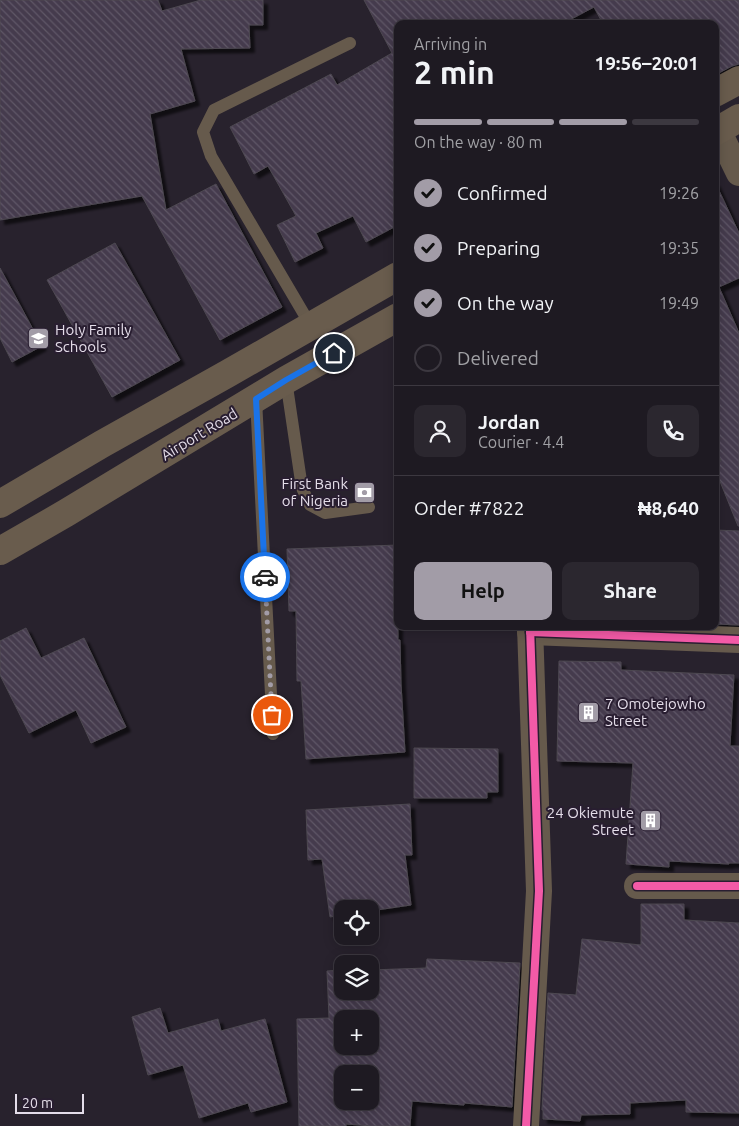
<!DOCTYPE html>
<meta charset="utf-8">
<style>
:root{--surface:#1e1a22;--page:#2b272f;--text:#f1f3f6;--muted:#a1a1a5;--line:#3c3840;--accent:#a29ca7}
body{margin:0;font-family:Ubuntu,sans-serif;background:var(--page);color:var(--text);height:100vh;display:flex;flex-direction:column;font-size:19px;white-space:nowrap}
*{box-sizing:border-box;margin:0}
p{font-size:16px;color:var(--muted)}
.icon{flex:none;width:28px;height:28px;fill:none;stroke:currentColor;stroke-width:2;stroke-linecap:round;stroke-linejoin:round}
.map{position:relative;flex:1;overflow:hidden}
.details{position:absolute;left:394px;top:20px;width:325px;height:610px;display:flex;flex-direction:column;background:var(--surface);border-radius:10px;box-shadow:0 2px 12px #0003,0 0 0 1px var(--line)}
.details>*{flex:none}
.buttons{position:absolute;left:334px;top:900px;display:grid;gap:10px}
.buttons a{display:grid;place-items:center;width:45px;height:45px;border-radius:10px;background:var(--surface);box-shadow:0 2px 12px #0003,0 0 0 1px var(--line);font-size:25px}
.scale{position:absolute;left:15px;bottom:12px;width:69px;box-sizing:border-box;padding-left:5px;border:2px solid #e4dde9;border-top:0;font-size:14px;line-height:18px;white-space:nowrap;color:#e4dde9;-webkit-text-stroke:4px #291e31;paint-order:stroke}
.pin{position:absolute;display:grid;place-items:center;width:42px;height:42px;color:#fff;margin:-21px;border:2px solid #fff;border-radius:50%;box-shadow:0 1px 5px #0007}
.courier{position:absolute;display:grid;place-items:center;width:50px;height:50px;margin:-25px;border:4px solid #1a73e8;border-radius:50%;background:#fff;color:#222;box-shadow:0 1px 6px #0007}
.head em{font-style:normal;font-weight:700}
.head div{display:flex;flex-direction:column-reverse}
.head{display:flex;align-items:center;justify-content:space-between;height:85px;padding:0 20px}
h1{font-size:32px;font-weight:700;line-height:38px}
.bar{display:grid;grid-template-columns:repeat(4,1fr);gap:8px 5px;align-content:center;height:60px;padding:0 20px}
.bar i{height:6px;border-radius:4px;background:var(--line)}
.bar .active{background:var(--accent)}
.bar p{grid-column:span 4}
.line{display:flex;align-items:center;gap:12px;padding:0 20px;border-top:1px solid var(--line)}
.line div{flex:1}
.round{display:grid;place-items:center;flex:none;width:52px;height:52px;border-radius:10px;background:var(--page)}
ol{padding:0 20px;list-style:none}
li{display:flex;align-items:center;gap:15px;height:55px}
li p{margin-inline-start:auto}
li .icon{padding:5px;border-radius:50%;background:var(--accent);color:#111;stroke-width:4}
li:last-child{color:var(--muted)}
li i{width:28px;height:28px;border:2px solid var(--line);border-radius:50%}
.action{display:flex;gap:10px;margin-top:auto;padding:10px 20px}
.action a{flex:1;height:58px;border-radius:10px;background:var(--accent);color:#111;font-size:20px;font-weight:700;line-height:58px;text-align:center}
.action a+a{background:var(--page);color:var(--text)}
.map>svg:first-child{display:block}
.building{fill:url(#building-back-hatch);stroke:#4d4851;fill-rule:evenodd;filter:url(#shadow)}
.lines{fill:none;stroke-linecap:round;stroke-linejoin:round}
.service{stroke:#665a4c;stroke-width:12}
.minor{stroke:#665a4c;stroke-width:26}
.secondary{stroke:#695c4d;stroke-width:28}
.cycleway-casing{stroke:#291e31;stroke-width:11}
.cycleway{stroke:#f35aa7;stroke-width:8}
.done{stroke:#a29ca7;stroke-width:5;stroke-dasharray:0 9}
.route{stroke:#1a73e8;stroke-width:6}
.labels{text-anchor:middle;dominant-baseline:central;stroke-width:4;stroke-linejoin:round;paint-order:stroke}
.poi-label{font-size:15px;fill:#e4dde9;stroke:#291e31;text-anchor:start}
.street-label{font-size:15px;fill:#e4dde9;stroke:#291e31}
</style>
<div class="map">
<svg width="739" height="1126" viewBox="0 0 739 1126">
<defs>
<pattern id="building-back-hatch" width="6" height="6" patternUnits="userSpaceOnUse" patternTransform="scale(1.25)"><rect width="6" height="6" fill="#453b4d"/><path d="M-1 5l2 2M0 0l6 6M5-1l2 2" fill="none" stroke="#605767"/></pattern>
<filter id="shadow"><feDropShadow dx="4.5" dy="4.5" stdDeviation="1" flood-color="#0009"/></filter>
</defs>
<rect width="100%" height="100%" fill="#28222d"/>
<g class="building">
<polygon points="0,0 158,0 162,11 201,0 263,0 263,25 249,25 250,48 181,49 195,101 150,114 166,210 216,184 282,307 220,340 142,196 0,220"/>
<polygon points="364,0 739,0 739,64 732,66 715,75 715,24 603,24 594,7 562,24 398,24 398,225 366,242 353,216 316,233 323,248 295,262 277,225 296,216 268,166 254,174 230,127 331,74 337,85 392,53"/>
<polygon points="715,182 739,233 739,278 719,287 739,333 739,526 738,526 715,469 715,463 721,461 715,445"/>
<polygon points="115,243 180,360 112,397 47,280"/>
<polygon points="0,268 42,346 12,362 0,338"/>
<polygon points="715,530 739,531 739,625 715,624"/>
<polygon points="398,545 398,640 400,640 401,684 405,752 306,759 301,681 297,681 296,611 289,611 287,549"/>
<polygon points="26,628 41,658 84,638 126,727 91,743 76,710 29,733 0,675 0,641"/>
<polygon points="559,661 621,662 621,670 734,675 730,746 739,746 739,863 729,863 729,864 669,861 669,867 626,864 633,763 557,761"/>
<polygon points="414,748 498,749 498,792 487,792 487,798 414,798"/>
<polygon points="410,804 412,855 405,855 411,905 370,911 370,909 342,909 342,915 330,917 322,859 308,860 306,810"/>
<polygon points="641,904 684,904 684,920 739,923 739,1113 686,1112 686,1100 630,1103 630,1114 581,1115 580,1121 543,1119 543,1110 542,1110 548,993 576,995 582,939 641,945"/>
<path d="M427,959l93,4 -8,144 -48,-4v2l-52,-4 -2,25h-38l-26,-2v2h-47l-2,-107 32,-1 -2,-47 15,-1v21h28v-21l56,-2zM342,1019h28v27h-28zM342,1074h28v27h-28z"/>
<polygon points="160,1008 168,1033 218,1019 221,1031 265,1019 287,1102 251,1112 248,1103 199,1118 183,1065 148,1075 132,1017"/>
</g>
<g class="lines">
<g class="service">
<polyline points="311,326 211,156 203,132 214,110 350,43"/>
<polyline points="286,380 302,488 310,505 325,513 369,507"/>
<polyline points="256,399 273,734"/>
</g>
<g class="minor">
<polyline points="718,130 739,173"/>
<polyline points="530,632 739,640"/>
<polyline points="637,886 739,886"/>
<polyline points="526,1126 539,891 530,626"/>
</g>
<g class="secondary">
<polyline points="715,93 739,80"/>
<polyline points="715,132 739,118"/>
<polyline points="0,504 102,444 227,374 398,276"/>
<polyline points="0,551 66,513 286,380 398,317"/>
</g>
<defs>
<g id="cycleway">
<polyline points="530,632 739,640"/>
<polyline points="637,886 739,886"/>
<polyline points="526,1126 539,891 530,626"/>
</g>
</defs>
<use href="#cycleway" class="cycleway-casing"/>
<use href="#cycleway" class="cycleway"/>
</g>
<g class="lines">
<polyline class="done" points="265,577 272,715"/>
<polyline class="route" points="265,577 256,399 286,380 334,353"/>
</g>
<defs>
<symbol id="school-square" viewBox="-11 -11 22 22"><rect x="-9" y="-9" width="18" height="18" rx="4" fill="#a29ca7" stroke="#291e31"/><path d="M0-5L7-2L0 1L-7-2ZM-4 1L0 2.5L4 1V4Q0 6-4 4Z" fill="#fff"/></symbol>
<symbol id="bank-square" viewBox="-11 -11 22 22"><rect x="-9" y="-9" width="18" height="18" rx="4" fill="#a29ca7" stroke="#291e31"/><path d="M-6-4H6V4H-6ZM0-2.3a2.3 2.3 0 1 0 0 4.6a2.3 2.3 0 1 0 0-4.6Z" fill="#fff"/></symbol>
<symbol id="building-square" viewBox="-11 -11 22 22"><rect x="-9" y="-9" width="18" height="18" rx="4" fill="#a29ca7" stroke="#291e31"/><path d="M-4-6H4V6H1V3H-1V6H-4ZM-2.5-4.3h1.7v1.8h-1.7ZM.8-4.3h1.7v1.8H.8ZM-2.5-1h1.7V.8h-1.7ZM.8-1h1.7V.8H.8Z" fill="#fff"/></symbol>
</defs>
<g fill-rule="evenodd">
<use href="#school-square" x="26" y="326" width="25" height="25"/>
<use href="#bank-square" x="352" y="480" width="25" height="25"/>
<use href="#building-square" x="576" y="700" width="25" height="25"/>
<use href="#building-square" x="638" y="808" width="25" height="25"/>
</g>
<g class="labels">
<g class="poi-label">
<text x="55" y="329">Holy Family<tspan x="55" dy="17">Schools</tspan></text>
<text x="348" y="483" text-anchor="end">First Bank<tspan x="348" dy="17">of Nigeria</tspan></text>
<text x="605" y="703">7 Omotejowho<tspan x="605" dy="17">Street</tspan></text>
<text x="634" y="812" text-anchor="end">24 Okiemute<tspan x="634" dy="17">Street</tspan></text>
</g>
<g class="street-label">
<text transform="translate(199 434) rotate(-31)">Airport Road</text>
</g>
</g>
</svg>
<div class="buttons">
<a><svg class="icon" aria-label="locate" viewBox="0 0 24 24"><circle cx="12" cy="12" r="6"/><path d="M12 2v4M12 18v4M2 12h4M18 12h4"/></svg></a>
<a><svg class="icon" aria-label="layers" viewBox="0 0 24 24"><path d="M12 4l9 5-9 5-9-5zM3 14l9 5 9-5"/></svg></a>
<a>+</a>
<a>−</a>
</div>
<div class="scale">20 m</div>
<div class="pin" style="left:272px;top:715px;background:#ea580c"><svg class="icon" aria-label="bag" viewBox="0 0 24 24"><path d="M5 8h14l-1 12H6zM9 8a3 3 0 0 1 6 0"/></svg></div>
<div class="pin" style="left:334px;top:353px;background:#1f2937"><svg class="icon" aria-label="home" viewBox="0 0 24 24"><path d="M3 11l9-7 9 7M6 9v11h12V9"/></svg></div>
<div class="courier" style="left:265px;top:577px"><svg class="icon" aria-label="car" viewBox="0 0 24 24"><path d="M5 17H2v-5l4-1 3-4h7l3 4 3 1v5h-3M9 17h6M6 11h13"/><circle cx="7" cy="17" r="2"/><circle cx="17" cy="17" r="2"/></svg></div>
<section class="details">
<div class="head"><div><h1>2 min</h1><p>Arriving in</p></div><em>19:56–20:01</em></div>
<div class="bar"><i class="active"></i><i class="active"></i><i class="active"></i><i></i><p>On the way · 80 m</p></div>
<ol>
<li><svg class="icon" aria-label="check" viewBox="0 0 24 24"><path d="M5 12l5 5 9-10"/></svg>Confirmed<p>19:26</p></li>
<li><svg class="icon" aria-label="check" viewBox="0 0 24 24"><path d="M5 12l5 5 9-10"/></svg>Preparing<p>19:35</p></li>
<li><svg class="icon" aria-label="check" viewBox="0 0 24 24"><path d="M5 12l5 5 9-10"/></svg>On the way<p>19:49</p></li>
<li><i></i>Delivered</li>
</ol>
<div class="line" style="height:90px"><a class="round"><svg class="icon" aria-label="person" viewBox="0 0 24 24"><circle cx="12" cy="8" r="4"/><path d="M4 21q1-7 8-7t8 7"/></svg></a><div><b>Jordan</b><p>Courier · 4.4</p></div><a class="round"><svg class="icon" aria-label="phone" viewBox="0 0 24 24"><path d="M5 4h4l2 5-3 2q2 4 5 5l2-3 5 2v4C11 20 4 13 5 4z"/></svg></a></div>
<div class="line" style="height:65px"><div>Order #7822</div><b>₦8,640</b></div>
<div class="action"><a>Help</a><a>Share</a></div>
</section>
</div>
